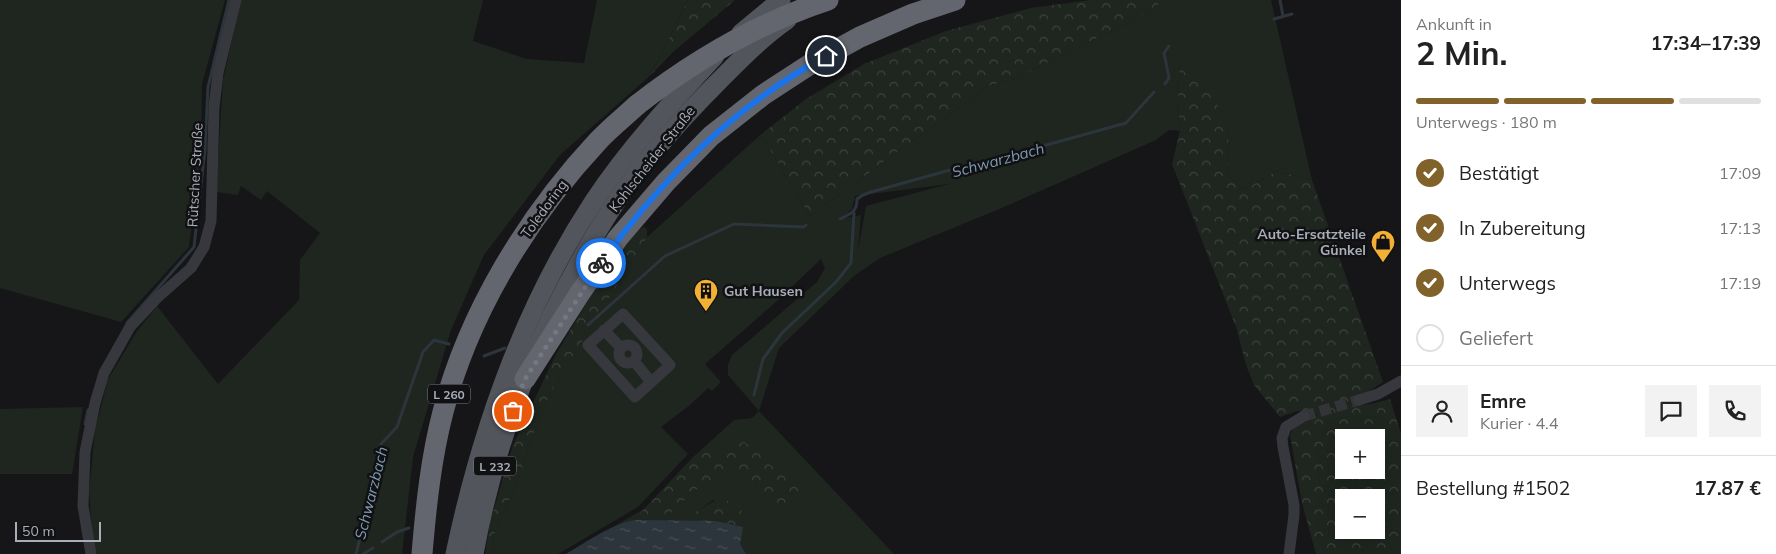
<!DOCTYPE html>
<html lang="de">
<meta charset="utf-8">
<style>
:root{--surface:#fff;--page:#f2f2f2;--text:#222;--muted:#767676;--line:#e0e0e0;--accent:#80622a}
body{margin:0;font-family:Mulish,sans-serif;background:var(--page);color:var(--text);height:100vh;display:flex;flex-direction:column;font-size:19px;white-space:nowrap}
*{box-sizing:border-box;margin:0}
p{font-size:16px;color:var(--muted)}
.icon{flex:none;width:28px;height:28px;fill:none;stroke:currentColor;stroke-width:2;stroke-linecap:round;stroke-linejoin:round}
.map{position:relative;flex:1;overflow:hidden}
.panel{display:flex;flex-direction:column;background:var(--surface);width:375px}
.panel>*{flex:none}
.buttons{position:absolute;left:1335px;top:429px;display:grid;gap:10px}
.buttons a{display:grid;place-items:center;width:50px;height:50px;border-radius:0px;background:var(--surface);box-shadow:0 5px 20px #0002;font-size:25px}
.scale{position:absolute;left:15px;bottom:12px;width:86px;box-sizing:border-box;padding-left:5px;border:2px solid #a8adb8;border-top:0;font-size:14px;line-height:18px;white-space:nowrap;color:#a8adb8;-webkit-text-stroke:4px #111113;paint-order:stroke}
.pin{position:absolute;display:grid;place-items:center;width:42px;height:42px;color:#fff;margin:-21px;border:2px solid #fff;border-radius:50%;box-shadow:0 1px 5px #0007}
.courier{position:absolute;display:grid;place-items:center;width:50px;height:50px;margin:-25px;border:4px solid #1a73e8;border-radius:50%;background:#fff;color:#222;box-shadow:0 1px 6px #0007}
.summary em{font-style:normal;font-weight:700}
.summary div{display:flex;flex-direction:column-reverse}
.summary{display:flex;align-items:center;justify-content:space-between;height:85px;padding:0 15px}
h1{font-size:32px;font-weight:700;line-height:38px}
.bar{display:grid;grid-template-columns:repeat(4,1fr);gap:8px 5px;align-content:center;height:60px;padding:0 15px}
.bar i{height:6px;border-radius:4px;background:var(--line)}
.bar .on{background:var(--accent)}
.bar p{grid-column:span 4}
.line{display:flex;align-items:center;gap:12px;padding:0 15px;border-top:1px solid var(--line)}
.line div{flex:1}
.round{display:grid;place-items:center;flex:none;width:52px;height:52px;border-radius:0px;background:var(--page)}
ol{padding:0 15px;list-style:none}
li{display:flex;align-items:center;gap:15px;height:55px}
li p{margin-inline-start:auto}
li .icon{padding:5px;border-radius:50%;background:var(--accent);color:#fff;stroke-width:4}
li:last-child{color:var(--muted)}
li i{width:28px;height:28px;border:2px solid var(--line);border-radius:50%}
main{display:flex;flex:1;min-height:0}
.map>svg:first-child{display:block}
.green{fill:#1e261f;fill-rule:evenodd}
.forest{fill:url(#forest-crowns);fill-rule:evenodd}
.water{fill:url(#water-ripples)}
.lines{fill:none;stroke-linecap:round;stroke-linejoin:round}
.stream{stroke:#2c353c;stroke-width:3}
.street-tunnel{stroke:#333438;stroke-width:11;stroke-dasharray:11 5.5;stroke-linecap:butt}
.street{stroke:#37383d;stroke-width:11}
.primary{stroke:#53555c;stroke-width:19}
.highway{stroke:#63666e;stroke-width:21}
.highway-bridge{stroke:#63666e;stroke-width:21}
.done{stroke:#757880;stroke-width:5;stroke-dasharray:0 9}
.route{stroke:#1a73e8;stroke-width:6}
.labels{text-anchor:middle;dominant-baseline:central;stroke-width:5;stroke-linejoin:round;paint-order:stroke}
.shield{fill:#111113;stroke:#7b7e86;stroke-width:1}
.shield-label{font-size:12px;font-weight:bold;fill:#a8adb8}
.street-label{font-size:14px;fill:#a8adb8;stroke:#111113}
.poi-label{font-size:14px;font-weight:bold;fill:#a8adb8;stroke:#111113;text-anchor:end}
.water-label{font-size:15px;font-style:italic;fill:#7f9bb3;stroke:#111113}
</style>
<main>
<div class="map">
<svg width="1401" height="554" viewBox="0 0 1401 554">
<defs>
<pattern id="forest-crowns" width="20" height="18" patternUnits="userSpaceOnUse" patternTransform="scale(1.25)"><rect width="20" height="18" fill="#1e261f"/><path d="M2 6a3 3 0 1 1 6 0M12 15a3 3 0 1 1 6 0" fill="none" stroke="#3c433d"/></pattern>
<pattern id="water-ripples" width="26" height="14" patternUnits="userSpaceOnUse" patternTransform="scale(1.25)"><rect width="26" height="14" fill="#2c353c"/><path d="M2 4q2-2 4 0t4 0M15 11q2-2 4 0t4 0" fill="none" stroke="#485056"/></pattern>
</defs>
<rect width="100%" height="100%" fill="#161618"/>
<g class="green">
<polygon points="0,0 225,0 202,84 201,147 189,247 121,322 0,288"/>
<polygon points="241,0 483,0 473,41 527,59 584,63 597,0 688,0 651,75 560,155 484,255 451,330 413,457 402,554 97,554 92,532 89,492 95,430 108,379 137,331 157,306 218,384 299,300 300,260 320,233 267,191 261,200 241,186 238,195 216,192 223,80"/>
<path d="M1165,0h106l41,180 -36,-9 -32,19 -17,-15 2,-45 -49,-70 -2,40 2,31 -11,-1 -13,10 -159,70 -117,48 -26,18 -75,72 -20,63 135,143h-148l-6,-10 3,-25 -30,-19 -31,22 -116,32 78,-45 49,-52 41,-37 18,-2 7,-7 -31,-36v-10l4,-10 85,-73 8,-14 -4,-9 -44,42 -72,63 16,18 -9,9 -4,-3 -18,17 -29,22 27,27 -50,53 -80,47h-59l-4,-2 -3,-13 28,-64 10,-31 20,-51 83,-135 13,-20 112,-101 5,1 47,78 178,-130 26,-7 122,-60zM949,184l-83,22 -8,44 3,-35 -20,4 11,-10 3,-13z"/>
<polygon points="83,407 72,474 0,474 0,409"/>
</g>
<g class="forest">
<polygon points="688,0 735,0 673,52 651,75"/>
<polygon points="1091,0 1165,0 1136,19 1014,79 988,86 810,216 763,138 758,137 806,99 864,64 946,31 1031,8"/>
<path d="M1180,60l30,29 19,41 -2,45 17,15 32,-19 36,9 71,202 -19,12 -4,11 11,-1 19,-5 11,35v120h-85l-14,-51 -12,-68 3,-6 13,-8 -3,-10h-6l-17,6 -26,-32 -8,-20 -10,-38 -64,-163 8,-33 -2,-31zM1344,438h32v32h-32zM1344,498h32v32h-32z"/>
<polygon points="644,227 647,229 647,237 550,393 530,444 520,475 492,539 495,552 499,554 485,554 490,522 513,445 555,356 602,277 635,232"/>
<path d="M744,442l12,8 11,12 31,26c2,9 -2,14 -9,20l-11,-3 -29,-27 -22,-4 -14,5 -19,12 -26,25 -10,17 -33,-1 17,-21 60,-61 12,1z"/>
<path d="M722,498c6,3 16,7 20,14 7,14 -8,29 4,42l-64,-32 2,-5c14,-4 24,-15 38,-19z"/>
</g>
<path class="water" d="M635,520l80,1 28,6 -3,17 6,10h-180c19,-11 47,-31 69,-34z"/>
<g class="lines">
<g class="stream">
<polyline points="1280,0 1283,16"/>
<polyline points="1274,19 1292,14"/>
<polyline points="1165,84 1169,78 1164,53 1169,46"/>
<path d="M840,219c11,-5 17,-7 17,-20l6,-4 8,-3 79,-22 69,-14 20,-9 87,-24 28,-31"/>
<polyline points="127,323 194,247 205,149 208,87 229,0"/>
<polyline points="588,325 665,256 734,224 804,227 806,225"/>
<polyline points="484,356 505,348"/>
<polyline points="754,395 763,359 782,333 836,282 851,263 854,213"/>
<polyline points="85,424 88,410"/>
<polyline points="382,542 397,532 409,528"/>
<polyline points="356,554 378,465 381,444 397,427 423,352 434,340 449,344"/>
<polyline points="363,554 373,548"/>
</g>
<polyline class="street-tunnel" points="1304,416 1359,400"/>
<g class="street">
<polygon points="623,314 670,365 635,397 588,345"/>
<polyline points="604,330 621,348"/>
<circle cx="628" cy="354" r="9"/>
<polyline points="634,361 651,382"/>
<polyline points="1359,400 1378,394 1401,381"/>
<polyline points="91,554 83,506 85,452 95,403 104,373 130,327 157,298 191,268 204,247 211,221 214,107 218,73 236,0"/>
<polyline points="1289,554 1294,515 1294,505 1283,447 1282,438 1286,427 1304,416"/>
</g>
<g class="primary">
<polyline points="741,33 781,0"/>
<path d="M455,554c26,-123 69,-247 139,-353 35,-53 78,-99 121,-145"/>
<path d="M474,554c22,-121 70,-240 136,-343 30,-46 68,-89 107,-128 22,-22 44,-45 70,-63"/>
</g>
<g class="highway">
<polyline points="525,379 580,293 618,238 666,182 711,136 763,95 809,65 860,37 913,14 955,0"/>
<path d="M422,554c4,-48 9,-96 21,-142 26,-100 85,-196 155,-271 12,-13 26,-24 39,-36"/>
</g>
<path class="highway-bridge" d="M637,105c58,-45 121,-82 191,-105"/>
</g>
<g class="lines">
<polyline class="done" points="513,411 525,379 601,263"/>
<path class="route" d="M601,263c60,-84 135,-158 225,-207"/>
</g>
<defs>
<symbol id="shop-pin" viewBox="-11 -11 22 30"><path d="M0 17L-7.5 6A9.5 9.5 0 1 1 7.5 6Z" fill="#f2b134" stroke="#111113"/><path d="M-5-2.5h2.3a2.7 3.5 0 0 1 5.4 0H5L5.5 6h-11ZM-1.5-2.5h3a1.5 2.3 0 0 0-3 0Z" fill="#111"/></symbol>
<symbol id="building-pin" viewBox="-11 -11 22 30"><path d="M0 17L-7.5 6A9.5 9.5 0 1 1 7.5 6Z" fill="#f2b134" stroke="#111113"/><path d="M-4-6H4V6H1V3H-1V6H-4ZM-2.5-4.3h1.7v1.8h-1.7ZM.8-4.3h1.7v1.8H.8ZM-2.5-1h1.7V.8h-1.7ZM.8-1h1.7V.8H.8Z" fill="#111"/></symbol>
</defs>
<g fill-rule="evenodd">
<use href="#shop-pin" x="1369" y="228" width="28" height="38"/>
<use href="#building-pin" x="692" y="277" width="28" height="38"/>
</g>
<g class="labels">
<g class="shield">
<rect x="428" y="384.5" width="42" height="19" rx="4"/>
<rect x="474" y="456.5" width="42" height="19" rx="4"/>
</g>
<g class="shield-label">
<text x="449" y="394">L 260</text>
<text x="495" y="466">L 232</text>
</g>
<g class="street-label">
<text transform="translate(652 159) rotate(-52)">Kohlscheider Straße</text>
<text transform="translate(195 175) rotate(-87)">Rütscher Straße</text>
<text transform="translate(544 209) rotate(-54)">Toledoring</text>
</g>
<g class="poi-label">
<text x="1366" y="234">Auto-Ersatzteile<tspan x="1366" dy="16">Günkel</tspan></text>
<text x="724" y="291" text-anchor="start">Gut Hausen</text>
</g>
<g class="water-label">
<text transform="translate(998 160) rotate(-15)">Schwarzbach</text>
<text transform="translate(371 493) rotate(-76)">Schwarzbach</text>
</g>
</g>
</svg>
<div class="buttons">
<a>+</a>
<a>−</a>
</div>
<div class="scale">50 m</div>
<div class="pin" style="left:513px;top:411px;background:#ea580c"><svg class="icon" aria-label="bag" viewBox="0 0 24 24"><path d="M5 8h14l-1 12H6zM9 8a3 3 0 0 1 6 0"/></svg></div>
<div class="pin" style="left:826px;top:56px;background:#1f2937"><svg class="icon" aria-label="home" viewBox="0 0 24 24"><path d="M3 11l9-7 9 7M6 9v11h12V9"/></svg></div>
<div class="courier" style="left:601px;top:263px"><svg class="icon" aria-label="bike" viewBox="0 0 24 24"><circle cx="6" cy="16" r="4"/><circle cx="18" cy="16" r="4"/><path d="M6 16l4-8h5l3 8M10 8l3 8H6M13 5h3"/></svg></div>
</div>
<section class="panel">
<div class="summary"><div><h1>2 Min.</h1><p>Ankunft in</p></div><em>17:34–17:39</em></div>
<div class="bar"><i class="on"></i><i class="on"></i><i class="on"></i><i></i><p>Unterwegs · 180 m</p></div>
<ol>
<li><svg class="icon" aria-label="check" viewBox="0 0 24 24"><path d="M5 12l5 5 9-10"/></svg>Bestätigt<p>17:09</p></li>
<li><svg class="icon" aria-label="check" viewBox="0 0 24 24"><path d="M5 12l5 5 9-10"/></svg>In Zubereitung<p>17:13</p></li>
<li><svg class="icon" aria-label="check" viewBox="0 0 24 24"><path d="M5 12l5 5 9-10"/></svg>Unterwegs<p>17:19</p></li>
<li><i></i>Geliefert</li>
</ol>
<div class="line" style="height:90px"><a class="round"><svg class="icon" aria-label="person" viewBox="0 0 24 24"><circle cx="12" cy="8" r="4"/><path d="M4 21q1-7 8-7t8 7"/></svg></a><div><b>Emre</b><p>Kurier · 4.4</p></div><a class="round"><svg class="icon" aria-label="chat" viewBox="0 0 24 24"><path d="M4 5h16v11H9l-5 4z"/></svg></a><a class="round"><svg class="icon" aria-label="phone" viewBox="0 0 24 24"><path d="M5 4h4l2 5-3 2q2 4 5 5l2-3 5 2v4C11 20 4 13 5 4z"/></svg></a></div>
<div class="line" style="height:65px"><div>Bestellung #1502</div><b>17.87 €</b></div>
</section>
</main>
